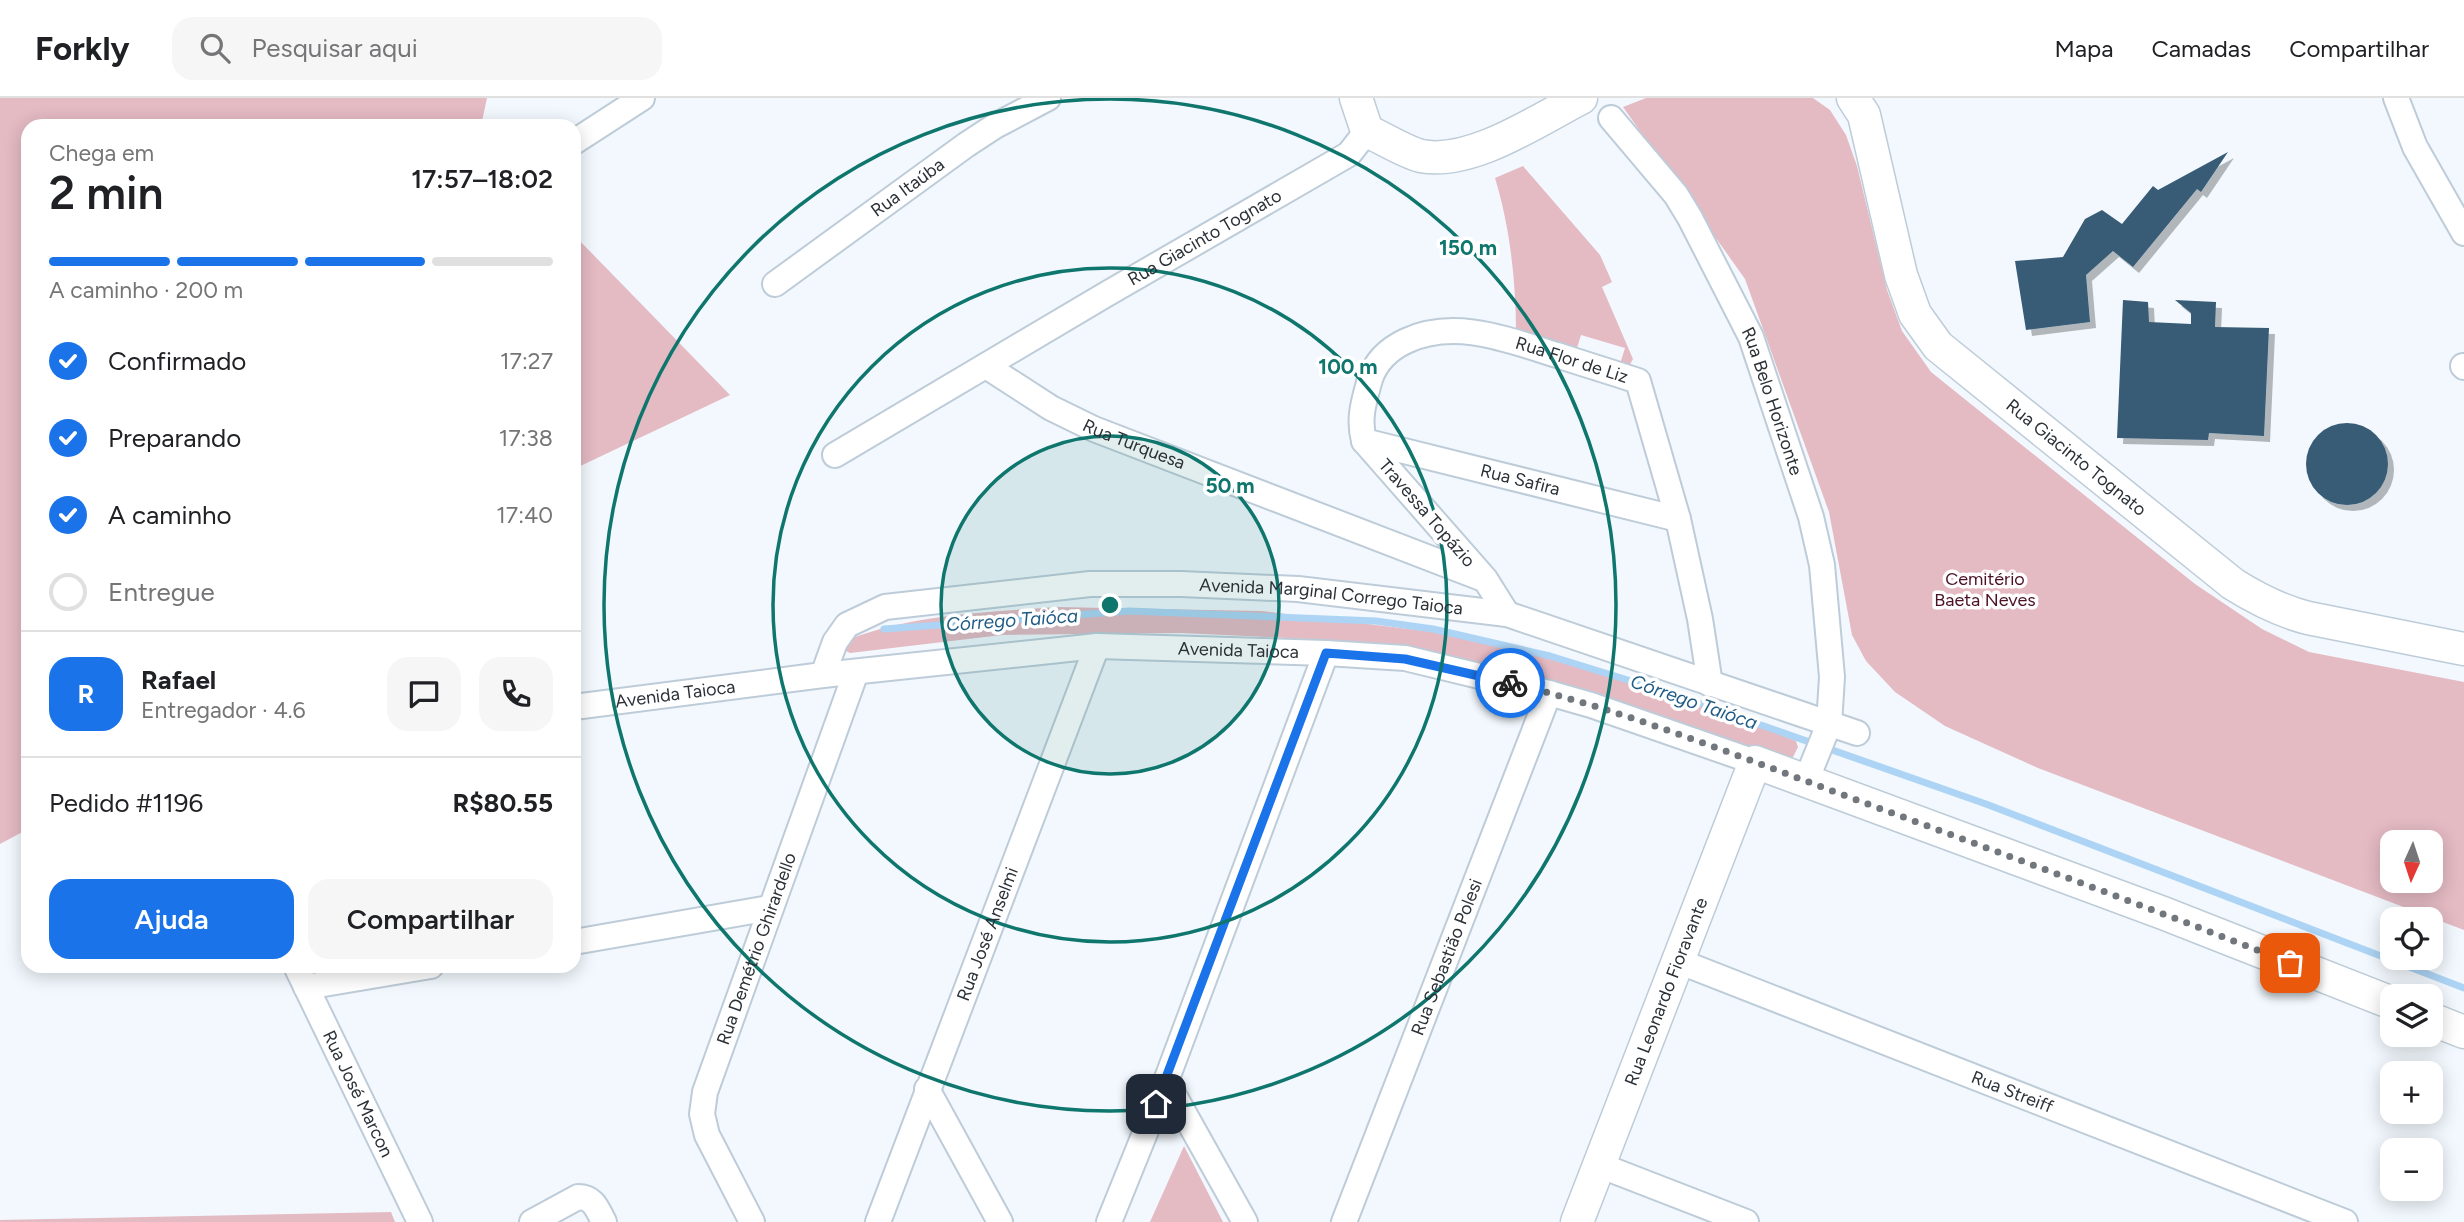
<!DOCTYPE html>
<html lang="pt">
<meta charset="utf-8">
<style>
:root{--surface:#fff;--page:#f6f6f6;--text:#202124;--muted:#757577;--line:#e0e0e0;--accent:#1a73e8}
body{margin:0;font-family:Figtree,sans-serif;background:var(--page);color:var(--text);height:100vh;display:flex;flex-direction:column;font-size:26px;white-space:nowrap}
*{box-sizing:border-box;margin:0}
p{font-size:23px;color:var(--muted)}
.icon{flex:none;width:38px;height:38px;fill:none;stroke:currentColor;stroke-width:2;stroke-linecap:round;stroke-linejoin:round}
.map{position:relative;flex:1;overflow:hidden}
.drawer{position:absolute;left:21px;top:21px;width:560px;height:854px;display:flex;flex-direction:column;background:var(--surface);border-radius:21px;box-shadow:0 4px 18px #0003}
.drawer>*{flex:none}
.needle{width:46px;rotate:183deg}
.controls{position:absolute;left:2380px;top:732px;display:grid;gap:14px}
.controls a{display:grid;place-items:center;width:63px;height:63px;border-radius:14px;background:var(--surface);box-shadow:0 4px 18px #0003;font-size:35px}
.pin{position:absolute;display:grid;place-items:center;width:60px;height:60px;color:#fff;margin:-30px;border-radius:14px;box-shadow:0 4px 10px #0006}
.courier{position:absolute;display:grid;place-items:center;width:70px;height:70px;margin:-35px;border:5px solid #1a73e8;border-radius:50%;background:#fff;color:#222;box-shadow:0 2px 9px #0007}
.summary em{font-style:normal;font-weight:600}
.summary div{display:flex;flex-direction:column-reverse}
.summary{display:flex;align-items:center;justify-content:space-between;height:119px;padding:0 28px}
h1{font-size:46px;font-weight:600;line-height:52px}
.bar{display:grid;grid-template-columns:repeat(4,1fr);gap:10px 7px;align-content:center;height:84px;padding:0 28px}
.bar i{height:9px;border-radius:5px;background:var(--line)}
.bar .current{background:var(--accent)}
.bar p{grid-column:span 4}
.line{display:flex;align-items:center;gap:18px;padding:0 28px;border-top:2px solid var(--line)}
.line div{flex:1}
.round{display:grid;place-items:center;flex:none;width:74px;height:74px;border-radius:21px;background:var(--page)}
ol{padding:0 28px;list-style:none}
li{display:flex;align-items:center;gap:21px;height:77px}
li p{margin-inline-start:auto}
li .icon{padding:7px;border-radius:50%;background:var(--accent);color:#fff;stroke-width:4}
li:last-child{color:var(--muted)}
li i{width:38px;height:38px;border:4px solid var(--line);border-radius:50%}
.primary-button{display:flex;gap:14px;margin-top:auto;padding:14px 28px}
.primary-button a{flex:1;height:80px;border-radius:21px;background:var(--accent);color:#fff;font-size:28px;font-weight:600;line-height:80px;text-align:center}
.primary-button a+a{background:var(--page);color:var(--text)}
header{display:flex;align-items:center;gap:42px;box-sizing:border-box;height:98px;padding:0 35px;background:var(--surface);border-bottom:2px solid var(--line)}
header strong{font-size:33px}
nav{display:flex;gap:38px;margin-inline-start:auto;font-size:24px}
.search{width:490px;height:63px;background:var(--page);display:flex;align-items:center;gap:18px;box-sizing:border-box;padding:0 24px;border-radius:21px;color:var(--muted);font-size:26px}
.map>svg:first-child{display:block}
.green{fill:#e4bac3;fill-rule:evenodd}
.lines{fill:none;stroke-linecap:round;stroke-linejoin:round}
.stream{stroke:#add4f4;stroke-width:7}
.building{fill:#375b76;filter:url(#shadow)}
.minor-casing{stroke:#bdccd8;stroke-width:28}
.tertiary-casing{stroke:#bdccd8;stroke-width:35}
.minor{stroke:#fff;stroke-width:24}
.tertiary{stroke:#fff;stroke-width:32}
.done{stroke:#71777c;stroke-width:7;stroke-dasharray:0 12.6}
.route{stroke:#1a73e8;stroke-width:9}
.ring{fill:none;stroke:#0f766e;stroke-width:3.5}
.labels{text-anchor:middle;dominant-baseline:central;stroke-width:7;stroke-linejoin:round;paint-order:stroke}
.street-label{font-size:18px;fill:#2b3136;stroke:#fff}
.park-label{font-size:18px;fill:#4d1126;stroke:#fff}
.water-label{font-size:19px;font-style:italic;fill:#215c85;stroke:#fff}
.centre{fill:#0f766e;stroke:#fff;stroke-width:3.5}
.ring-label{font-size:21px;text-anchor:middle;font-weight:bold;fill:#0f766e;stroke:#fff;stroke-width:7;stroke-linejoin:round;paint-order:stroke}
</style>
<header>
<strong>Forkly</strong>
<div class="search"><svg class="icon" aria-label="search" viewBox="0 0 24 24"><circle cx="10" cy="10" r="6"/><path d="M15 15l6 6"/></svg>Pesquisar aqui</div>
<nav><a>Mapa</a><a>Camadas</a><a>Compartilhar</a></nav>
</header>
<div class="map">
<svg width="2464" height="1124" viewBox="0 0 2464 1124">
<defs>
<filter id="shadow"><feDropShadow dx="6" dy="6" stdDeviation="0" flood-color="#0004"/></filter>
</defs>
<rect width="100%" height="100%" fill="#f2f8fd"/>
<g class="green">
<polygon points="0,0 487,0 481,28 28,28 28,731 0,746"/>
<path d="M1646,0h167l17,12 16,25 11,31 30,124 15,41 29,41 264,212 67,45 47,23 155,30v248l-426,-162 -93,-42 -50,-34 -29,-31 -14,-26 -23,-123 -84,-233 -122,-172zM2392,744h39v38h-39z"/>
<path d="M1523,68l77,89 12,27 -10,5 31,72 -4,7 -9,-2 5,-16 -44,-13 -5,16 -60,-19c0,-50 -6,-105 -21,-154z"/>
<polygon points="574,137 730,297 574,371"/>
<path d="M1057,509l205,4 188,23 126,29 124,40 96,38 2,6 -5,10 -11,2 -188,-67 -87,-23 -109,-22 -90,-8 -127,-6 -179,2 -152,18 -4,-2 1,-11c66,-26 140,-28 210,-33z"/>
<polygon points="1184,1048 1223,1124 1150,1124"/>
<polygon points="391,1114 395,1124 0,1124 0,1122"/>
</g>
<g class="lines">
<polyline class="stream" points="884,531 1129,513 1376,523 1433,531 1550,558 1670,595 1986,706 2464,890"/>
</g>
<g class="building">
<polygon points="2228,54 2201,94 2197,91 2133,169 2113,153 2086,177 2090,224 2026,232 2015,163 2063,159 2085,121 2102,112 2122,126 2153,88 2158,92"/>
<polygon points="2123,202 2148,204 2149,224 2191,226 2191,215 2175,202 2216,204 2215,229 2269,230 2264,338 2209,335 2208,342 2117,340"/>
<circle cx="2347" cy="366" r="41"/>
</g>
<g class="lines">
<defs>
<g id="minor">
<polyline points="2396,0 2415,49 2464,135"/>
<path id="s1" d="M1611,20l65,77 14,23 61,119 60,180 11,48 10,112 -3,47 -23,57"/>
<polyline points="574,44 642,0"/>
<path id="s2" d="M775,186l191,-139 29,-19 53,-28"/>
<path id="s3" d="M986,268l65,42 43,21 387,149"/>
<polyline points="2463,268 2464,269"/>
<path id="s4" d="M1364,343l314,78"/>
<path id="s5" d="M835,357l270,-160 244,-141 18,-23"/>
<path id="s6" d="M1507,516l-22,-35 -121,-138c-6,-23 0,-40 6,-62 6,-18 19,-30 36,-38 49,-23 102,-1 151,14 27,9 54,17 81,26l40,138 22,100 10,65"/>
<path id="s7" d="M823,577l12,-33 12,-17 38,-18 205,-23h91l117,5 209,25 350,119"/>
<path id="s8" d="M574,609l249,-32 274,-29 229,7 79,5 144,35 42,12 164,57"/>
<polyline points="574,844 770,810"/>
<path id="s9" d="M1678,863l667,261"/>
<path id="s10" d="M296,868l124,256"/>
<polyline points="306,889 431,868"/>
<polyline points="1166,983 1245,1124"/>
<polyline points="927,991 1000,1124"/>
<polyline points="1599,1067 1746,1124"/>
<path d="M532,1124l46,-25c16,0 19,12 26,25"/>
<path id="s11" d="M752,1124l-45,-87 -5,-21 3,-22 151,-420"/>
<path id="s12" d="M878,1124l219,-576"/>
<polyline points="1109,1124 1166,983 1326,555"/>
<path id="s13" d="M1344,1124l205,-529"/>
</g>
<g id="tertiary">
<path d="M1356,0l11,33c16,7 38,21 54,25 50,10 117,-36 160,-58"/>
<path id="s14" d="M1853,0l11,17 37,160 14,39 23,32 295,238c24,15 47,27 75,34l156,31"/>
<polyline points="2431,921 2464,934"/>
<path id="s15" d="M1577,1124l178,-460 408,151 229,90"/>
</g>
</defs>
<use href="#minor" class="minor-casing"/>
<use href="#tertiary" class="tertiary-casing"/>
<use href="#minor" class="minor"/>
<use href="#tertiary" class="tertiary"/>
</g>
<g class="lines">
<path class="done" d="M1510,585c109,26 215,68 320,107 154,57 308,113 460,173"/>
<polyline class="route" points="1156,1006 1326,555 1405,561 1510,585"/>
</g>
<circle cx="1110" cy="507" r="169" fill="#0f766e" fill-opacity=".12"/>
<g class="ring">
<circle cx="1110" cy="507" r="169"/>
<circle cx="1110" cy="507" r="337"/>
<circle cx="1110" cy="507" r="506"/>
</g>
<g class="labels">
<g class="street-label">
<text stroke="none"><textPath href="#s2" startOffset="164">Rua Itaúba</textPath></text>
<text stroke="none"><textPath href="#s5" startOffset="429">Rua Giacinto Tognato</textPath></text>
<text stroke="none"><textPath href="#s6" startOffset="513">Rua Flor de Liz</textPath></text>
<text stroke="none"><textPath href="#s1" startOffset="329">Rua Belo Horizonte</textPath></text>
<text stroke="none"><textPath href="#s3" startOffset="168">Rua Turquesa</textPath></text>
<text stroke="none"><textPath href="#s14" startOffset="443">Rua Giacinto Tognato</textPath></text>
<text stroke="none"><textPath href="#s4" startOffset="161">Rua Safira</textPath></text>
<text transform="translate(1427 415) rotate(49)">Travessa Topázio</text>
<text stroke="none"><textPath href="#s7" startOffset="546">Avenida Marginal Corrego Taioca</textPath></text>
<text stroke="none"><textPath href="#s8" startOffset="668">Avenida Taioca</textPath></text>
<text stroke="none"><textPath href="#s8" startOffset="102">Avenida Taioca</textPath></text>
<text stroke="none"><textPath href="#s12" startOffset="308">Rua José Anselmi</textPath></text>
<text stroke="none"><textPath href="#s11" startOffset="294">Rua Demétrio Ghirardello</textPath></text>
<text stroke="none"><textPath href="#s13" startOffset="284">Rua Sebastião Polesi</textPath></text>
<text stroke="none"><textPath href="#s15" startOffset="247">Rua Leonardo Fioravante</textPath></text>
<text stroke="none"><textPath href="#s9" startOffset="359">Rua Streiff</textPath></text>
<text stroke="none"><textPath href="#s10" startOffset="142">Rua José Marcon</textPath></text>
</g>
<g class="park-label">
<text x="1985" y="481">Cemitério<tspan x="1985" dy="21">Baeta Neves</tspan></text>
</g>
<g class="water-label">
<text transform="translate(1012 522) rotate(-4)">Córrego Taióca</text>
<text transform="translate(1694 604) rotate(19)">Córrego Taióca</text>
</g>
</g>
<circle cx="1110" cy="507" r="10" class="centre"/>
<g class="ring-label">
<text x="1468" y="157">150 m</text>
<text x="1348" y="276">100 m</text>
<text x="1230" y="395">50 m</text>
</g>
</svg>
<div class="controls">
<a><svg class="needle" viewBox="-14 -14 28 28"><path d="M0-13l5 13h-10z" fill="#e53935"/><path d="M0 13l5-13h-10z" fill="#757577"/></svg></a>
<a><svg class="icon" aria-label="locate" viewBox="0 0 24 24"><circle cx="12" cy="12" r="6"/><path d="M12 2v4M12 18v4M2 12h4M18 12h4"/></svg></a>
<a><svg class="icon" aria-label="layers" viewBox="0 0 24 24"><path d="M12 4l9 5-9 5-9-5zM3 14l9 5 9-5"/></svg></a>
<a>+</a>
<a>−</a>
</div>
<div class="pin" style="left:2290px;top:865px;background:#ea580c"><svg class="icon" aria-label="bag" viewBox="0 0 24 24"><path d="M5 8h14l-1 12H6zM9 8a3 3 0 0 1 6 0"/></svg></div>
<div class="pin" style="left:1156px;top:1006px;background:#1f2937"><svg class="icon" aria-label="home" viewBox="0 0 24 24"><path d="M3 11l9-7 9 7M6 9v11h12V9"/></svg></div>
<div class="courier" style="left:1510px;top:585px"><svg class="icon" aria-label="bike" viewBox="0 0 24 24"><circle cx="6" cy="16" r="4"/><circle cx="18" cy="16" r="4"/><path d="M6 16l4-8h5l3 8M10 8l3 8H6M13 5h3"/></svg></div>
<section class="drawer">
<div class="summary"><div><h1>2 min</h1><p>Chega em</p></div><em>17:57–18:02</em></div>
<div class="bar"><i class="current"></i><i class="current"></i><i class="current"></i><i></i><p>A caminho · 200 m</p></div>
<ol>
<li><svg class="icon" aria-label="check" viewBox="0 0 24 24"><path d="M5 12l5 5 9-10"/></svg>Confirmado<p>17:27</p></li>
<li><svg class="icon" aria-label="check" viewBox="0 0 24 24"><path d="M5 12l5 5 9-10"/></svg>Preparando<p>17:38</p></li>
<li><svg class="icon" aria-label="check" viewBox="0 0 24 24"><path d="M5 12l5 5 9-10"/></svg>A caminho<p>17:40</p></li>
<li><i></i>Entregue</li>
</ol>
<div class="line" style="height:126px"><b class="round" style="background:var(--accent);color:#fff">R</b><div><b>Rafael</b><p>Entregador · 4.6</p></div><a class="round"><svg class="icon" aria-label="chat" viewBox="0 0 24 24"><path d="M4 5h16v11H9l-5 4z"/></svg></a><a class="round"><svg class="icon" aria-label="phone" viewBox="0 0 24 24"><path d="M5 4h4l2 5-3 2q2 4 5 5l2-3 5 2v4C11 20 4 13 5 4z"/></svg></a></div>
<div class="line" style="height:91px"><div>Pedido #1196</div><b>R$80.55</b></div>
<div class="primary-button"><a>Ajuda</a><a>Compartilhar</a></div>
</section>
</div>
